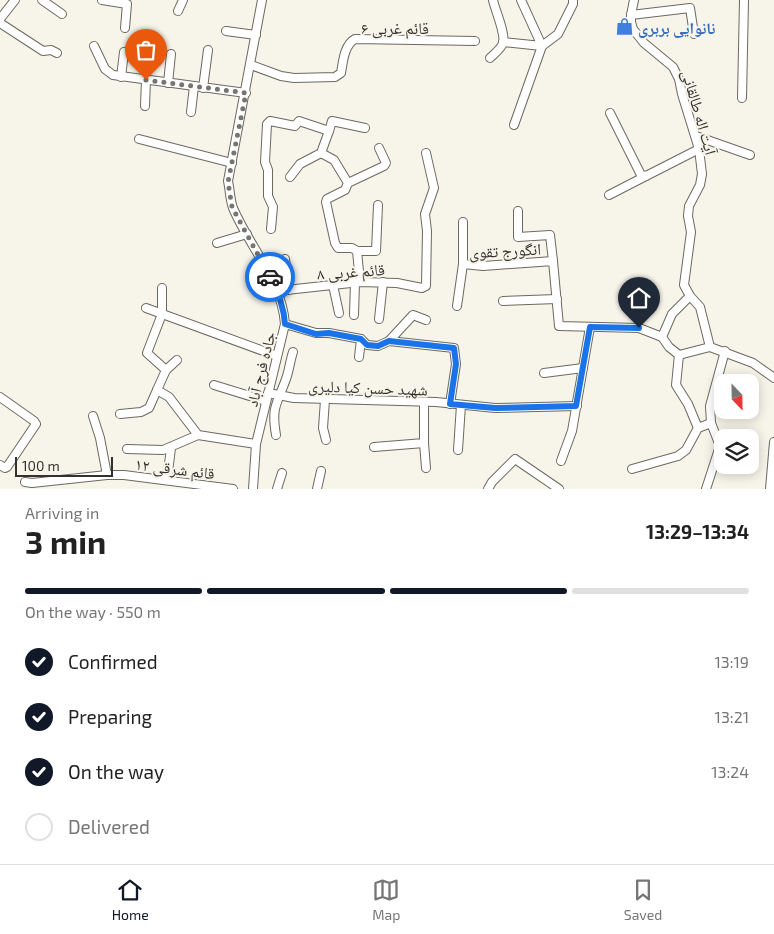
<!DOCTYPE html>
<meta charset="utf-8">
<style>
:root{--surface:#fff;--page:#f6f6f6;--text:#222;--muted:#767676;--line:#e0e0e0;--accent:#111827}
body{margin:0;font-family:"Exo 2","Noto Naskh Arabic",sans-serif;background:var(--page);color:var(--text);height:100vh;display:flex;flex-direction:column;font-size:19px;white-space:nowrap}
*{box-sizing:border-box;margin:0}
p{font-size:16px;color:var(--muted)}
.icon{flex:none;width:28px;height:28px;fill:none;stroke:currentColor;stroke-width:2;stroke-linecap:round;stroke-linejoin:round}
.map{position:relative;height:489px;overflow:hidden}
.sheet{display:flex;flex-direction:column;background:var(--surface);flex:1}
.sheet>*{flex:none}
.needle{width:32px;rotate:158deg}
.fabs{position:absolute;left:714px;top:374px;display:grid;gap:10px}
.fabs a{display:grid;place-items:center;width:45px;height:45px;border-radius:10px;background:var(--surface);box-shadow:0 2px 12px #0003;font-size:25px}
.scale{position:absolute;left:15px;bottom:12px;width:98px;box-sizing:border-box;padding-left:5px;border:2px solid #32312d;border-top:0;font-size:14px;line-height:18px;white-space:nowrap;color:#32312d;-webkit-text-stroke:4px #f7f4ea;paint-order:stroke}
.pin{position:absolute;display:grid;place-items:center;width:42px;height:42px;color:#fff;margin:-51px -21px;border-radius:50% 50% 50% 0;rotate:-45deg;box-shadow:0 0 5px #0007}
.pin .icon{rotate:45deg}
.courier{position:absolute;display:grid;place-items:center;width:50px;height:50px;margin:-25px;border:4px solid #1a73e8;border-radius:50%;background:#fff;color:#222;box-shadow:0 1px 6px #0007}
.headline em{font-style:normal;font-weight:700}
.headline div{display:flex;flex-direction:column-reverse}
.headline{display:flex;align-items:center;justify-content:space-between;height:85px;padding:0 25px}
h1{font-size:32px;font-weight:700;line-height:38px}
.bar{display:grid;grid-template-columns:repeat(4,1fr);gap:8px 5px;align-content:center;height:60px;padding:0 25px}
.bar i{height:6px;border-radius:4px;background:var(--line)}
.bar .current{background:var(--accent)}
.bar p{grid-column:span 4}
ol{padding:0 25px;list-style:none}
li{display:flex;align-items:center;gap:15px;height:55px}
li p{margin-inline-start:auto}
li .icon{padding:5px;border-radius:50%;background:var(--accent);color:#fff;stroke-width:4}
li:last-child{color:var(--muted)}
li i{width:28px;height:28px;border:2px solid var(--line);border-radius:50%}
.dock{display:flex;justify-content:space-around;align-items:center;height:70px;border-top:1px solid var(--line);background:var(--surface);font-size:14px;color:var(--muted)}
.dock a{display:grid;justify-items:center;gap:2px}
.dock .current{color:var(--accent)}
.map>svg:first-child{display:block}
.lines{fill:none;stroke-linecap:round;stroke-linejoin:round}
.minor-casing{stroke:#6b6960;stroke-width:10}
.minor{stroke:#fff;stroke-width:8}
.done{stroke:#77756f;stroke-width:5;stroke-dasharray:0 9}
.route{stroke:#1a73e8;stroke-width:6}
.labels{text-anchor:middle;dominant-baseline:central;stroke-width:4;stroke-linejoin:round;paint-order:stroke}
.street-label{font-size:16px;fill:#32312d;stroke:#f7f4ea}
.shop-label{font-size:16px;font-weight:bold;fill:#366cbe;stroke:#f7f4ea;text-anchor:start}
</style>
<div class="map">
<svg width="774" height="489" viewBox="0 0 774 489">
<rect width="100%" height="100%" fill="#f7f4ea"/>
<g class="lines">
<defs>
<g id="minor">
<polyline points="42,0 62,14"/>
<polyline points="102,0 127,4 125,28"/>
<polyline points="634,0 631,15 631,22 633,29 644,43 673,67 679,79 682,94 699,149 702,174 700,185 689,206 688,216 691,232 684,285 690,296 700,307 710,347 753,363 774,378"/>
<polyline points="178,11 183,0"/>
<polyline points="631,15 690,8 694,34"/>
<polyline points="0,19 15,0"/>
<polyline points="0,23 43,51 51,50 57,53"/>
<polyline points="226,31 256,35"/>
<polyline points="503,42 542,46 521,0"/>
<polyline points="94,46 105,69 113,75 246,93"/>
<path d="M490,58c5,-5 11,-9 13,-15 3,-9 -8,-33 -10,-43"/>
<path d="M251,65l30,11 13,2 41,-1 6,-4c2,-11 3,-28 14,-34l120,2"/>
<polyline points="121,77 124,52"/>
<polyline points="168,83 171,54"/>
<polyline points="203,88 208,50"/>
<polyline points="742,98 744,0"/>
<polyline points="145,106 146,80"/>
<polyline points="191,112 194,86"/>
<polyline points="610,113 641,175 646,176 699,149"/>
<polyline points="514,125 542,46 558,34 573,4 573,0"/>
<polyline points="329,131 332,121 365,128"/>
<polyline points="696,136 750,155"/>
<polyline points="139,139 232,163"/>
<polyline points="321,153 334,160 348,183 345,190 327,199 326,202 335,243 338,248 352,248 357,251 360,282"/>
<polyline points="348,183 384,166 386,163 379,148"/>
<polyline points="609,195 646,176"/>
<polyline points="518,211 518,237 550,235 553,261"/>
<polyline points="271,229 273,207 268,196 268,170 265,162 267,124 270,121 295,126 299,121 329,131 321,153 300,164 290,177"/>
<polyline points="217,243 247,234"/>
<polyline points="357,251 376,251 378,205"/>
<polyline points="285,259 289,290"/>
<polyline points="463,264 463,222"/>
<polyline points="333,285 339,313"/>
<polyline points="277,291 360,282 397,283 422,288 426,286 427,231 425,214 434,188 426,153"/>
<polyline points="503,301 557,299"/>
<polyline points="457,306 463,264 483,266 553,261 559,326 639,328 662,337 669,347 679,355"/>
<polyline points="146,308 277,356"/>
<polyline points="354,315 355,282"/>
<polyline points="379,319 383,282"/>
<polyline points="285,324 316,333 329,333 361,339 367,345 378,346 389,341 454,348 456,364 450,404"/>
<polyline points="662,337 672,314 690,296"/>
<polyline points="389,341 413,315 426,320"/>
<polyline points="679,355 676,385 688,404 698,428"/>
<polyline points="679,355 710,347"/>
<polyline points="359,357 361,339"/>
<polyline points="166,370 177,360"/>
<polyline points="544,373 583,368"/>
<polyline points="214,385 266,401"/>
<polyline points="157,390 166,370 147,353 162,314 162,288"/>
<polyline points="268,393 294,398 436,402 495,408 577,406"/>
<polyline points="0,397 34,421 36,424 7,467 5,468 0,465"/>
<polyline points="325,400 323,428 326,440"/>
<polyline points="120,414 141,412 149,408 157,390 169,397 198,435 256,444"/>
<polyline points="93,416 100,438 107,475"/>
<path d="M276,435c-5,-28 1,-31 10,-56 3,-8 4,-18 7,-27"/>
<polyline points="424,443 426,468"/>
<polyline points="374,447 424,443 424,402"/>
<polyline points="127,449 163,450 198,435"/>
<polyline points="458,450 461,405"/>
<polyline points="561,461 572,431 590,327"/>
<polyline points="632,469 678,456 686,450 698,428 711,423"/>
<polyline points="167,480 171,448"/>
<polyline points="25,482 32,483 107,475 124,475 233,489"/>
<path d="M253,489l3,-45 29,-120c-3,-43 -36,-78 -52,-116 -3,-8 -3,-18 -5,-27l34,-181"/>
<polyline points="277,489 282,473"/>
<polyline points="317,489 321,471"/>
<polyline points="488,489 492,482 515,459 559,489"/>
<polyline points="706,489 720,446 711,423 710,406 725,351"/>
<polyline points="770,489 774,442"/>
</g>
</defs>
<use href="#minor" class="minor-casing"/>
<use href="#minor" class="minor"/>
</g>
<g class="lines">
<polyline class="done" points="146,80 246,93 228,182 232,207 270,277"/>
<path class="route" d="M270,277c8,15 14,30 15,47l31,10 13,-1 32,6 6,6 11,1 11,-5 65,7 2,16 -6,40 45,4 81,-2 14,-79 49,1"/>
</g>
<defs>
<symbol id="shop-bare" viewBox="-9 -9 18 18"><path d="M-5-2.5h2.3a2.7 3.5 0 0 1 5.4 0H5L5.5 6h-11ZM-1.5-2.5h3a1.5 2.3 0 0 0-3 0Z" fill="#3f7fe0" stroke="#f7f4ea" stroke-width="2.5" paint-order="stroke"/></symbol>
</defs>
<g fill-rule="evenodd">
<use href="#shop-bare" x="612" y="14" width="25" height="25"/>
</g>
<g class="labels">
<g class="street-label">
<text x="395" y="27">قائم غربی ۶</text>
<text transform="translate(700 112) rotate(74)">آیت اله طالقانی</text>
<text transform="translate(505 250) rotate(-3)">انگورج تقوی</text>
<text transform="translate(351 271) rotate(-4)">قائم غربی ۸</text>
<text transform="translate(260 369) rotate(-76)">جاده فرج آباد</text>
<text transform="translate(368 387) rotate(2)">شهید حسن کیا دلیری</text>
<text transform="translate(175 468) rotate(7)">قائم شرقی ۱۲</text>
</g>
<g class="shop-label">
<text x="638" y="27">نانوایی بربری</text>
</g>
</g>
</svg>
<div class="fabs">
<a><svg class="needle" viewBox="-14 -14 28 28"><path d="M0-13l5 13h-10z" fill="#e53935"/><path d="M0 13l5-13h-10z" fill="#767676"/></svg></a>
<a><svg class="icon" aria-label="layers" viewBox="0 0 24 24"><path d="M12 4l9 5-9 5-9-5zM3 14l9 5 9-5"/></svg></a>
</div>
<div class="scale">100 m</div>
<div class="pin" style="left:146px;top:80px;background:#ea580c"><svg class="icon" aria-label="bag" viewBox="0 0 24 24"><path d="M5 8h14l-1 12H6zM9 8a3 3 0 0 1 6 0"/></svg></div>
<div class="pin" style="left:639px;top:328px;background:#1f2937"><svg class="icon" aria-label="home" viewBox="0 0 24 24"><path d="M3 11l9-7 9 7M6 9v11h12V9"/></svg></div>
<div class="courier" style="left:270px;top:277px"><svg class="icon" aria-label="car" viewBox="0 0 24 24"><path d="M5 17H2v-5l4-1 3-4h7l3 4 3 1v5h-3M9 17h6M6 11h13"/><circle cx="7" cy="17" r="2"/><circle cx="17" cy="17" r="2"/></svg></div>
</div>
<section class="sheet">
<div class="headline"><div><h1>3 min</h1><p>Arriving in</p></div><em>13:29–13:34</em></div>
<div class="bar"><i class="current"></i><i class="current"></i><i class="current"></i><i></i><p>On the way · 550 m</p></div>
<ol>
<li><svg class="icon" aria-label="check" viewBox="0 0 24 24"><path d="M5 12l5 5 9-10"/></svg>Confirmed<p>13:19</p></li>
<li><svg class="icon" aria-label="check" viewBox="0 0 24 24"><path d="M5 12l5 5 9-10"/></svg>Preparing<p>13:21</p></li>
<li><svg class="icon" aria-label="check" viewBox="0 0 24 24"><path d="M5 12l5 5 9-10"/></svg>On the way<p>13:24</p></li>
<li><i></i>Delivered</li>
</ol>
</section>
<nav class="dock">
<a class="current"><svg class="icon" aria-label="home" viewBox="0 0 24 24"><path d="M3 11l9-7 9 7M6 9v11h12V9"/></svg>Home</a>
<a><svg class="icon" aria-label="map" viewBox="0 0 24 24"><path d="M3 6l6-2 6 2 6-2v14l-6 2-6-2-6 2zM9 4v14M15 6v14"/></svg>Map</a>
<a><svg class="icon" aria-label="saved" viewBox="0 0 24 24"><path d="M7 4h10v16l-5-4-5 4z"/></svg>Saved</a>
</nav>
